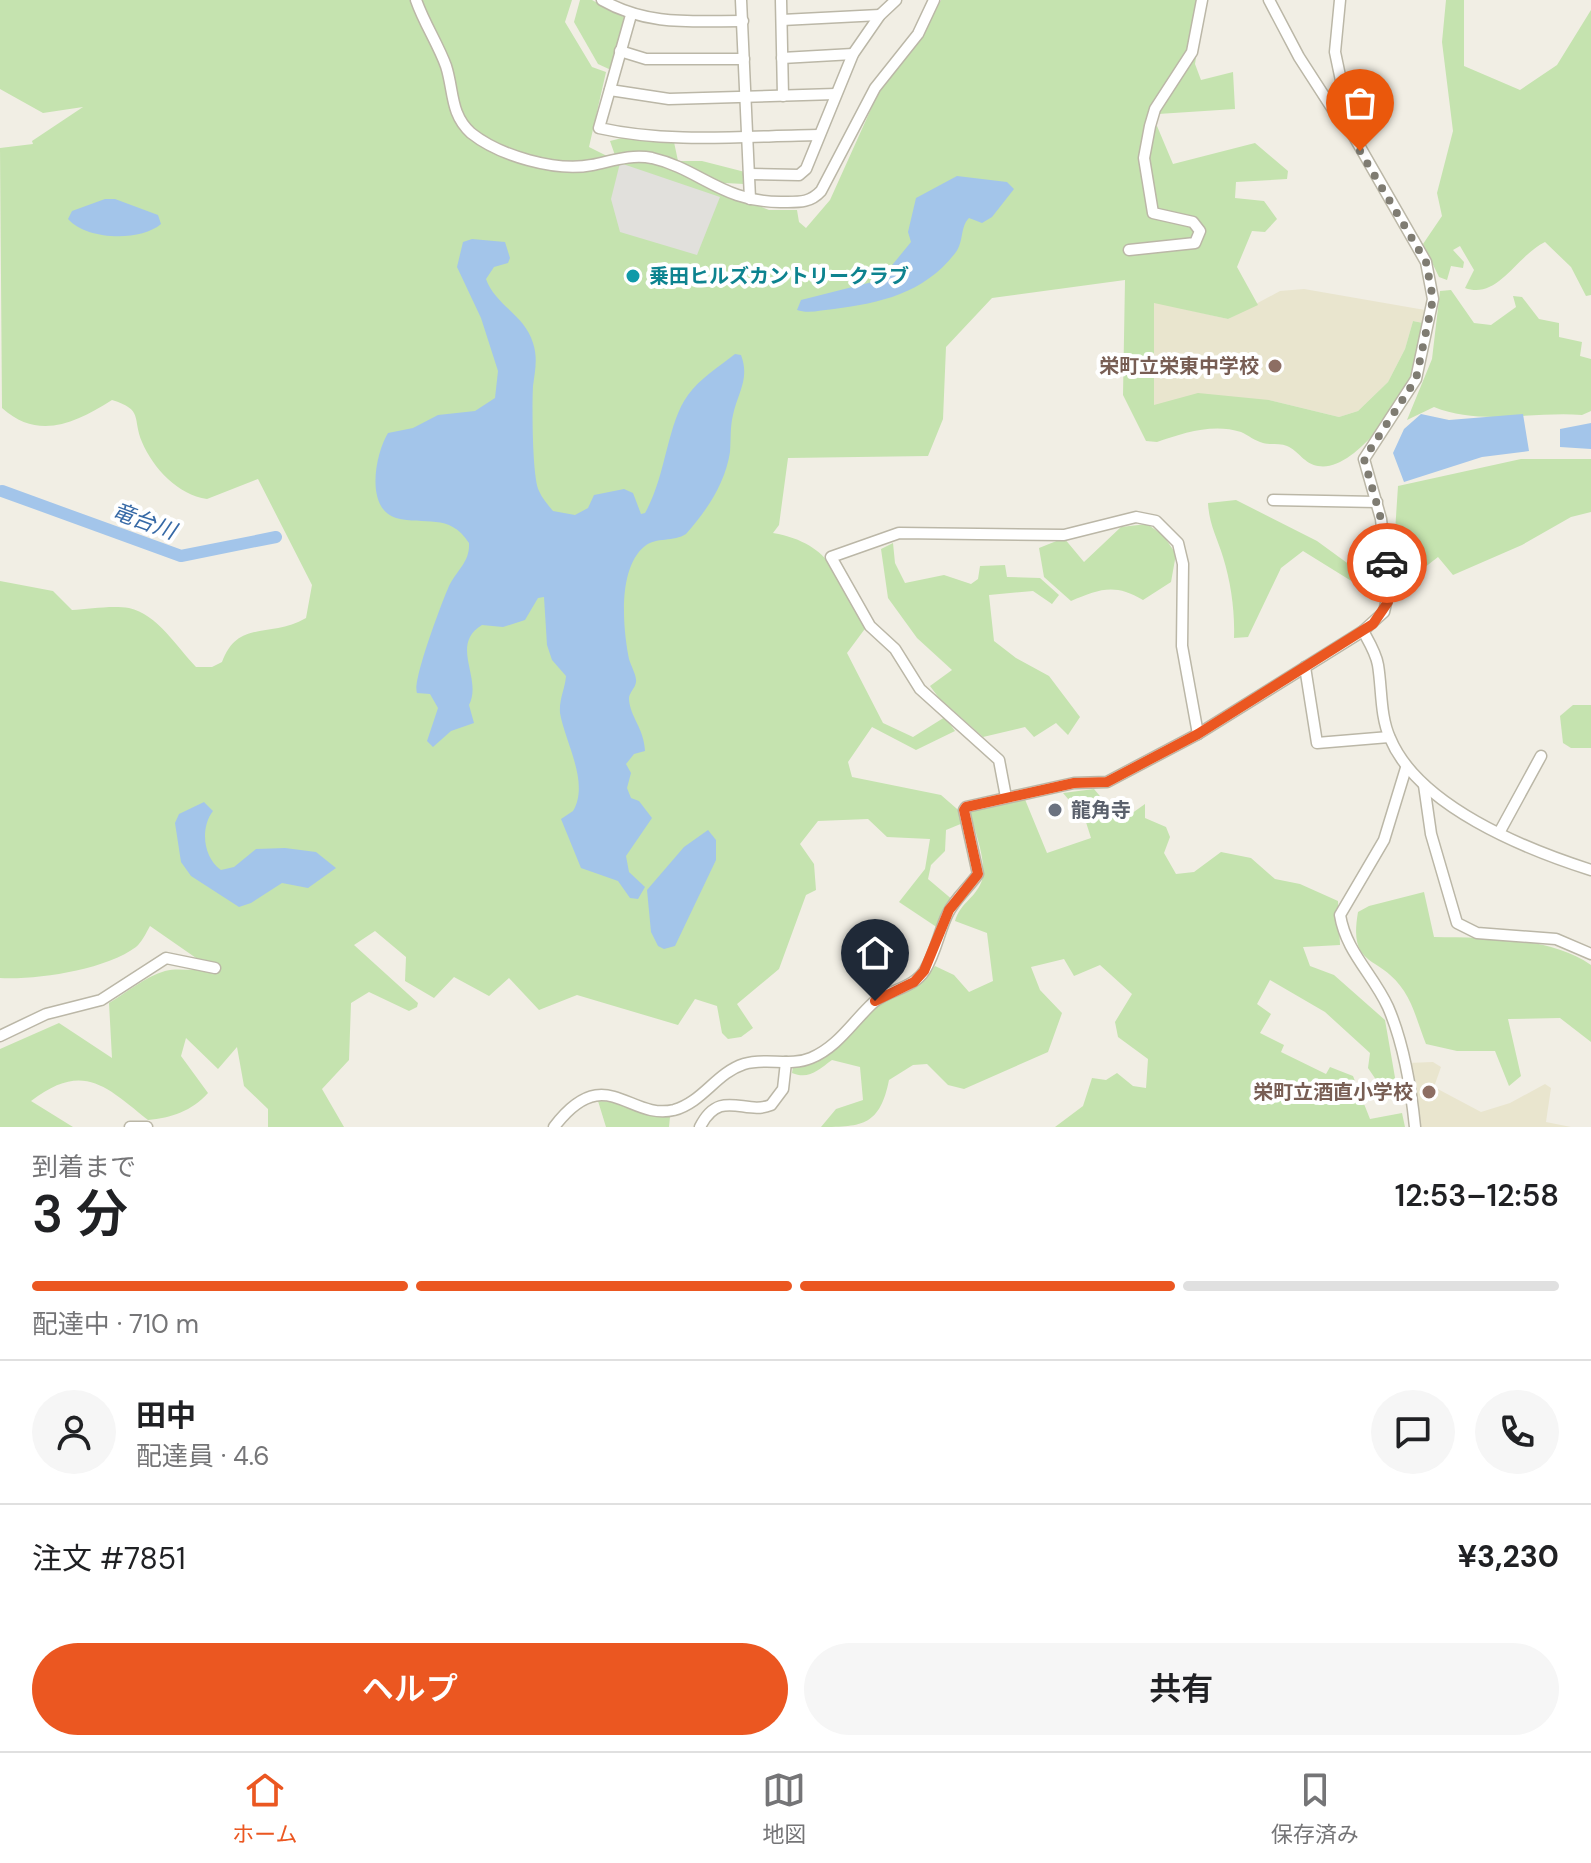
<!DOCTYPE html>
<html lang="ja">
<meta charset="utf-8">
<style>
:root{--surface:#fff;--page:#f6f6f6;--text:#202124;--muted:#757577;--line:#e0e0e0;--accent:#eb5721}
body{margin:0;font-family:"DM Sans","Noto Sans JP",sans-serif;background:var(--page);color:var(--text);height:100vh;display:flex;flex-direction:column;font-size:30px;white-space:nowrap}
*{box-sizing:border-box;margin:0}
p{font-size:26px;color:var(--muted)}
.icon{flex:none;width:44px;height:44px;fill:none;stroke:currentColor;stroke-width:2;stroke-linecap:round;stroke-linejoin:round}
.map{position:relative;height:1127px;overflow:hidden}
.drawer{display:flex;flex-direction:column;background:var(--surface);flex:1}
.drawer>*{flex:none}
.pin{position:absolute;display:grid;place-items:center;width:68px;height:68px;color:#fff;margin:-82px -34px;border-radius:50% 50% 50% 0;rotate:-45deg;box-shadow:0 0 8px #0007}
.pin .icon{rotate:45deg}
.courier{position:absolute;display:grid;place-items:center;width:80px;height:80px;margin:-40px;border:6px solid #eb5721;border-radius:50%;background:#fff;color:#222;box-shadow:0 2px 10px #0007}
.overview em{font-style:normal;font-weight:600}
.overview div{display:flex;flex-direction:column-reverse}
.overview{display:flex;align-items:center;justify-content:space-between;height:136px;padding:0 32px}
h1{font-size:52px;font-weight:600;line-height:60px}
.bar{display:grid;grid-template-columns:repeat(4,1fr);gap:12px 8px;align-content:center;height:96px;padding:0 32px}
.bar i{height:10px;border-radius:6px;background:var(--line)}
.bar .active{background:var(--accent)}
.bar p{grid-column:span 4}
.line{display:flex;align-items:center;gap:20px;padding:0 32px;border-top:2px solid var(--line)}
.line div{flex:1}
.round{display:grid;place-items:center;flex:none;width:84px;height:84px;border-radius:42px;background:var(--page)}
.action{display:flex;gap:16px;margin-top:auto;padding:16px 32px}
.action a{flex:1;height:92px;border-radius:48px;background:var(--accent);color:#fff;font-size:32px;font-weight:600;line-height:92px;text-align:center}
.action a+a{background:var(--page);color:var(--text)}
.tab-bar{display:flex;justify-content:space-around;align-items:center;height:112px;border-top:2px solid var(--line);background:var(--surface);font-size:22px;color:var(--muted)}
.tab-bar a{display:grid;justify-items:center;gap:4px}
.tab-bar .active{color:var(--accent)}
.map>svg:first-child{display:block}
.education{fill:#e9e5ce}
.green{fill:#c5e3af}
.parking{fill:#e1e0dc}
.water{fill:#a3c5ea}
.lines{fill:none;stroke-linecap:round;stroke-linejoin:round}
.river{stroke:#a3c5ea;stroke-width:12}
.minor-casing{stroke:#bbb7a7;stroke-width:13}
.minor{stroke:#fff;stroke-width:10}
.done{stroke:#7f7c72;stroke-width:8;stroke-dasharray:0 14.4}
.route{stroke:#eb5721;stroke-width:10}
.culture-dot{fill:#0f9aa8;stroke:#fff;stroke-width:3}
.education-dot{fill:#8d6e63;stroke:#fff;stroke-width:3}
.worship-dot{fill:#6b7280;stroke:#fff;stroke-width:3}
.labels{text-anchor:middle;dominant-baseline:central;stroke-width:8;stroke-linejoin:round;paint-order:stroke}
.culture-label{font-size:20px;font-weight:bold;fill:#0d838f;stroke:#fff;text-anchor:start}
.education-label{font-size:20px;font-weight:bold;fill:#785e54;stroke:#fff;text-anchor:end}
.worship-label{font-size:20px;font-weight:bold;fill:#5b616d;stroke:#fff;text-anchor:start}
.water-label{font-size:22px;font-style:italic;fill:#3669a6;stroke:#fff}
</style>
<div class="map">
<svg width="1591" height="1127" viewBox="0 0 1591 1127">
<rect width="100%" height="100%" fill="#f1eee4"/>
<g class="education">
<polygon points="1304,289 1425,310 1423,323 1413,321 1405,349 1388,382 1358,411 1339,417 1269,400 1154,406 1154,302 1228,319 1280,291"/>
<polygon points="1433,1062 1441,1067 1434,1087 1481,1112 1510,1103 1545,1084 1551,1088 1546,1122 1571,1127 1419,1127 1408,1063"/>
</g>
<g class="green">
<path d="M0,0h572l-7,22 27,45 14,5 -17,75 28,14 -7,-20 16,-4 48,5 4,19h24l43,11 -1,12 -19,-1 1,10 43,17h28l2,12 7,6 24,-28 50,-111 41,-51 20,-38h264l-10,64 6,16 32,-8 2,37 -77,5 -3,13 2,-1 16,38 82,-21 33,28 -1,8 -51,3 -1,16 29,3 13,18 -12,13 -13,-1 -15,36 21,38 -30,14 -74,-16v102l44,-12 71,7 70,17 19,-6 30,-29 17,-33 8,-28 10,2c-4,16 -5,33 -10,48 -10,30 -59,102 -95,95 -14,-2 -19,-15 -31,-20 -7,-3 -17,-1 -24,-3 -8,-2 -15,-8 -22,-11 -28,-9 -58,1 -84,10l-11,-1 -23,-46 2,-115 -133,18 -46,49 -3,72 -15,37 -140,2 -9,67 -6,8c61,11 64,46 94,93l-20,27 36,70 30,14 32,-20 10,14 -39,19 -44,-23 -24,35 4,15 89,18 23,20 -1,8 -17,7 -1,21 -14,14 -3,14 26,22 -16,27 -39,-26 26,-33 5,-30 -43,-2 -19,-18 -50,2 -18,23 14,20 2,26 -10,5 -27,74 -42,35 16,24 -12,9 -13,2 -6,-6 -5,-27 -22,-7 -17,26 -101,-30 -38,15 -30,-32 -20,18 -35,-19 -20,21 -29,-17 1,-24 -31,-26 -21,14 64,58 -1,4 -8,4 -40,-19 -18,11 -2,57 -27,29 22,38h-76v-18l-24,-23 -7,-39 -19,22 -32,-31 -5,18 27,37c-16,18 -37,25 -60,27 -44,-36 -66,-58 -117,-19l42,26h-73v-78l59,-26 53,35 -3,-55c17,-10 37,-27 56,-32 16,-4 29,2 44,-4l-59,-41c-4,7 -8,16 -14,21 -31,23 -99,33 -136,31v-397l53,10 19,19c17,-1 40,-5 57,-2 28,6 48,39 67,59h16l10,-5c16,-43 47,-23 84,-44l6,-33 -54,-106 -51,20c-29,-4 -54,-31 -65,-57 -10,-24 2,-32 -30,-42 -37,23 -73,41 -110,8l-2,-260 33,-4 -1,-3 51,-34 -40,6 -43,-24z"/>
<polygon points="580,0 592,0 627,19 611,70 598,64 574,22"/>
<path d="M1446,0h18v66l56,24 37,-25 34,-55v285l-5,1 -15,-29 -26,-25c-29,14 -47,58 -80,46l9,-18 -14,-24 -7,4 11,12 -1,6 -12,-2 -4,14 -8,-3 -16,-33 19,-28 -5,-23 16,-62 -11,-89z"/>
<path d="M1451,290l23,33 17,2 25,-18 -3,-11 9,1 17,22 20,4v14l23,5 -2,14 11,3v52l-9,4c-48,-4 -102,11 -148,-8l-27,13 25,-61 8,-68z"/>
<polygon points="1521,459 1591,459 1591,512 1571,517 1522,545 1453,575 1438,557 1411,578 1392,578 1398,486"/>
<path d="M1236,500l81,41 37,27 -1,14 -50,-31 -22,17 -33,69 -14,1c1,-27 -3,-55 -11,-81 -6,-20 -14,-33 -15,-54z"/>
<path d="M1147,524l16,11 13,19 -5,28 -28,18c-28,-17 -44,-11 -72,1l-27,-24 -5,-29 25,-10 20,24 37,-35z"/>
<polygon points="893,543 895,563 905,583 944,575 971,584 978,579 980,566 1005,565 1007,577 1040,578 1059,595 1052,604 1033,591 989,595 994,641 1016,658 1049,676 1080,717 1068,735 1056,723 1034,737 1025,727 983,737 939,698 930,686 952,670 917,638 888,598 881,549"/>
<polygon points="1573,705 1591,705 1591,748 1571,748 1563,743 1560,716"/>
<path d="M1094,789l27,32 24,-17v14l21,9 4,10 -6,16 12,21 18,-2 27,-20 30,6 24,21 25,5 38,17 2,44 -37,2 7,19 24,9 51,45 12,69 -12,4 -17,-25 2,-15 -45,-41 -55,-32 -13,24 14,10 -11,19 24,12 -3,7 45,22 4,-7 23,9 17,43 32,-6 3,14h-350l28,-21 9,-28 14,2 11,-7 16,13 13,2 2,-29 -30,-22 -3,-15 17,-28 -32,-29 -26,11 -10,-17 -33,8 9,23 22,23 -14,39 -84,37 -16,-4 -21,-21 -14,1 -24,15c-9,45 -26,47 -68,47l15,-18 27,-9 -3,-33 -28,-7c-14,10 -23,20 -40,13l1,-6c40,-7 55,-40 86,-62 24,-17 36,-13 56,-39l19,9 15,17 24,-11 -6,-48 -32,-12c5,-17 18,-22 25,-36 10,-18 -6,-54 -10,-74l54,-14 23,56 44,-15 -6,-19 -22,-26z"/>
<path d="M1424,892l10,45c50,1 115,-1 157,28v77l-31,-24 -52,1 13,57 -12,10 -14,-35h-38l-31,-7c-7,-17 -12,-38 -22,-53 -25,-38 -56,-21 -46,-79l11,-6z"/>
<path d="M598,1101c26,0 46,11 72,16l-1,10h-63z"/>
</g>
<polygon class="parking" points="620,163 720,197 697,255 620,232 611,199"/>
<g class="water">
<path d="M957,176l50,6 7,7 -22,28 -10,6 -13,-5c-9,9 -5,23 -13,34 -31,41 -75,51 -122,57 -12,1 -26,5 -37,1l4,-10 79,-20 31,-38 -3,-10 8,-34z"/>
<path d="M105,199h10l43,16 3,9c-21,18 -75,16 -93,-5l4,-8z"/>
<path d="M472,239l33,3 5,16 -2,5 -14,4 -8,12c9,26 39,36 47,64 5,15 2,28 0,43 -1,18 -1,91 6,105 3,7 9,14 14,20l22,4 13,-7 6,-13 30,-6 9,4 8,21 4,-1c21,-36 22,-90 43,-118 11,-16 32,-29 47,-41l6,1c9,24 -3,37 -8,60 -3,12 -2,25 -3,37 -5,32 -23,58 -44,82 -12,8 -30,3 -41,12 -28,22 -22,83 -16,113 2,7 8,17 7,23 -1,7 -7,10 -7,17 1,18 15,29 16,52l-11,3 -8,10 5,9 -4,15 4,10 8,3 13,17 -26,38 3,16 16,15 -7,12 -8,-1 -12,-17 -37,-13 -20,-49 12,-8c17,-28 -8,-69 -13,-98 -1,-14 5,-24 6,-37l-14,-16 -5,-15 -3,-48 -6,1 -13,22 -22,7 -21,-2c-33,20 1,53 -13,80l5,18 -23,8 -18,16 -6,-6 11,-33 -8,-14 -13,-1c-5,-12 25,-91 32,-107 8,-16 21,-24 20,-43 -20,-31 -44,-17 -73,-25 -32,-10 -20,-66 -8,-85l25,-5 25,-13 37,-4 20,-13 3,-27 -17,-53 -24,-51 6,-25z"/>
<polygon points="1421,414 1449,420 1523,414 1529,451 1482,457 1404,482 1393,453 1404,429"/>
<polygon points="1591,423 1591,449 1560,447 1560,429"/>
<path d="M204,802l9,9c-13,17 -10,46 8,59l13,-3 22,-18 29,-1 31,4 20,16 -28,20 -26,-5 -31,20 -12,4 -48,-31 -10,-14 -6,-39 4,-9z"/>
<polygon points="708,830 716,840 716,860 675,946 664,949 658,946 651,932 647,890 684,847"/>
</g>
<g class="lines">
<polyline class="river" points="2,491 181,556 276,537"/>
<defs>
<g id="minor">
<path d="M416,0c8,23 22,44 30,66 8,25 4,48 25,67 29,23 85,39 121,32 20,-4 39,-11 60,-7 48,11 71,45 131,44 16,0 27,1 38,-11l54,-103 43,-54 16,-34"/>
<path d="M602,0c45,26 90,21 141,21"/>
<polyline points="741,0 750,199"/>
<polyline points="781,0 783,96"/>
<polyline points="1269,0 1299,57 1339,119 1349,123"/>
<path d="M631,15l-32,113c71,16 146,8 220,7"/>
<polyline points="782,20 880,15"/>
<polyline points="620,51 646,59 744,59"/>
<polyline points="782,58 853,54"/>
<polyline points="610,90 669,99 836,94"/>
<polyline points="749,174 799,175 806,169 853,54 880,15 896,0"/>
<polyline points="1129,250 1195,243 1200,231 1193,222 1153,213 1144,158 1150,126 1155,109 1192,52 1202,0"/>
<polyline points="1273,500 1377,502"/>
<path d="M1363,631c6,11 13,22 15,34 4,24 2,51 12,73 28,68 135,111 201,132"/>
<polyline points="1305,667 1317,743 1389,737"/>
<path d="M1406,768l-22,72 -44,75c6,37 33,59 48,92 16,37 23,80 27,120"/>
<polyline points="1424,785 1431,834 1457,923 1477,933 1556,939 1591,954"/>
<polyline points="1006,797 999,760 920,689 895,649 870,626 831,557 899,533 1064,535 1136,517 1156,521 1178,543 1183,564 1182,646 1198,734"/>
<polyline points="1499,833 1541,756"/>
<polyline points="0,1036 46,1014 101,1000 166,958 215,968"/>
<polyline points="130,1127 147,1127"/>
<path d="M554,1127c51,-67 75,-6 120,-17 29,-8 42,-37 70,-46 22,-7 46,3 67,-6 27,-11 42,-37 63,-56 16,-13 39,-13 51,-32 11,-18 14,-39 23,-57 7,-14 21,-26 30,-39l-14,-64 2,-3 108,-24 33,-1 91,-48 165,-103 21,-19 5,-22 -8,-71 -17,-60 52,-80 17,-80 -7,-37 -74,-129 -17,-81 5,-52"/>
<path d="M700,1127c20,-40 45,-11 71,-22l12,-16 3,-27"/>
</g>
</defs>
<use href="#minor" class="minor-casing"/>
<use href="#minor" class="minor"/>
</g>
<g class="lines">
<polyline class="done" points="1360,151 1426,262 1433,299 1416,379 1364,459 1381,519 1387,563"/>
<polyline class="route" points="875,1001 914,982 924,971 949,910 978,874 964,810 966,807 1074,783 1107,782 1198,734 1373,624 1388,602 1387,563"/>
</g>
<circle class="culture-dot" cx="633" cy="276" r="8"/>
<g class="education-dot">
<circle cx="1275" cy="366" r="8"/>
<circle cx="1429" cy="1092" r="8"/>
</g>
<circle class="worship-dot" cx="1055" cy="810" r="8"/>
<g class="labels">
<g class="culture-label">
<text x="649" y="276">乗田ヒルズカントリークラブ</text>
</g>
<g class="education-label">
<text x="1259" y="366">栄町立栄東中学校</text>
<text x="1413" y="1092">栄町立酒直小学校</text>
</g>
<g class="worship-label">
<text x="1071" y="810">龍角寺</text>
</g>
<g class="water-label">
<text transform="translate(144 521) rotate(20)">竜台川</text>
</g>
</g>
</svg>
<div class="pin" style="left:1360px;top:151px;background:#ea580c"><svg class="icon" aria-label="bag" viewBox="0 0 24 24"><path d="M5 8h14l-1 12H6zM9 8a3 3 0 0 1 6 0"/></svg></div>
<div class="pin" style="left:875px;top:1001px;background:#1f2937"><svg class="icon" aria-label="home" viewBox="0 0 24 24"><path d="M3 11l9-7 9 7M6 9v11h12V9"/></svg></div>
<div class="courier" style="left:1387px;top:563px"><svg class="icon" aria-label="car" viewBox="0 0 24 24"><path d="M5 17H2v-5l4-1 3-4h7l3 4 3 1v5h-3M9 17h6M6 11h13"/><circle cx="7" cy="17" r="2"/><circle cx="17" cy="17" r="2"/></svg></div>
</div>
<section class="drawer">
<div class="overview"><div><h1>3 分</h1><p>到着まで</p></div><em>12:53–12:58</em></div>
<div class="bar"><i class="active"></i><i class="active"></i><i class="active"></i><i></i><p>配達中 · 710 m</p></div>
<div class="line" style="height:144px"><a class="round"><svg class="icon" aria-label="person" viewBox="0 0 24 24"><circle cx="12" cy="8" r="4"/><path d="M4 21q1-7 8-7t8 7"/></svg></a><div><b>田中</b><p>配達員 · 4.6</p></div><a class="round"><svg class="icon" aria-label="chat" viewBox="0 0 24 24"><path d="M4 5h16v11H9l-5 4z"/></svg></a><a class="round"><svg class="icon" aria-label="phone" viewBox="0 0 24 24"><path d="M5 4h4l2 5-3 2q2 4 5 5l2-3 5 2v4C11 20 4 13 5 4z"/></svg></a></div>
<div class="line" style="height:104px"><div>注文 #7851</div><b>¥3,230</b></div>
<div class="action"><a>ヘルプ</a><a>共有</a></div>
</section>
<nav class="tab-bar">
<a class="active"><svg class="icon" aria-label="home" viewBox="0 0 24 24"><path d="M3 11l9-7 9 7M6 9v11h12V9"/></svg>ホーム</a>
<a><svg class="icon" aria-label="map" viewBox="0 0 24 24"><path d="M3 6l6-2 6 2 6-2v14l-6 2-6-2-6 2zM9 4v14M15 6v14"/></svg>地図</a>
<a><svg class="icon" aria-label="saved" viewBox="0 0 24 24"><path d="M7 4h10v16l-5-4-5 4z"/></svg>保存済み</a>
</nav>
